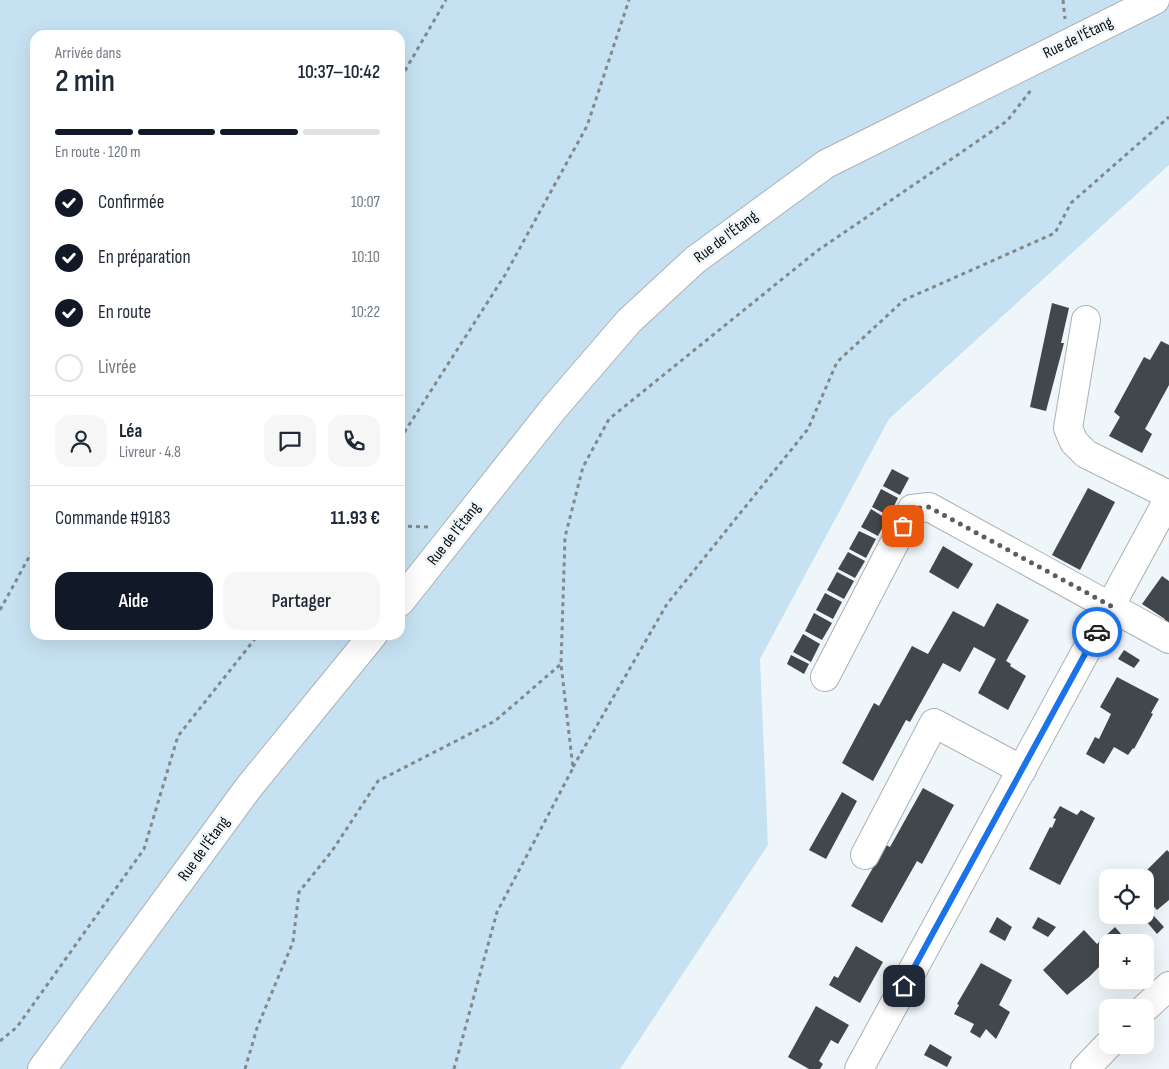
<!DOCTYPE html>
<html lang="fr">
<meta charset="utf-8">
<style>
:root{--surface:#fff;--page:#f6f6f7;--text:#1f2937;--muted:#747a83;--line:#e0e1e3;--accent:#111827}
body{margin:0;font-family:"Sofia Sans Condensed",sans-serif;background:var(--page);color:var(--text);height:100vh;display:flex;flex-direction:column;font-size:19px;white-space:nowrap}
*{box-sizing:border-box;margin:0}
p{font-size:16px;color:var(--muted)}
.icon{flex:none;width:28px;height:28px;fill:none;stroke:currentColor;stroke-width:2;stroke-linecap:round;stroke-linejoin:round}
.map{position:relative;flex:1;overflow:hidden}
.details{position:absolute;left:30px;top:30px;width:375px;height:610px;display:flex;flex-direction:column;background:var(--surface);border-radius:15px;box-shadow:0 5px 20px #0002}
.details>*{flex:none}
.controls{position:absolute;left:1099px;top:869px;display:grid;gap:10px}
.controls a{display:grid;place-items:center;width:55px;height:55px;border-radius:10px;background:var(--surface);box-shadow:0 5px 20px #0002;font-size:25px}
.pin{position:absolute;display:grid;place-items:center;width:42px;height:42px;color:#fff;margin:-21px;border-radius:10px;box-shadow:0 2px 8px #0006}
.courier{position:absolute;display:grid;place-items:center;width:50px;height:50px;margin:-25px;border:4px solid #1a73e8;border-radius:50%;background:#fff;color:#222;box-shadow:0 1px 6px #0007}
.overview em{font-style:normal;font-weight:600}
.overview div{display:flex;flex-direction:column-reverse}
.overview{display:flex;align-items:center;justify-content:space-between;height:85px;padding:0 25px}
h1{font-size:32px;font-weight:600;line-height:38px}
.bar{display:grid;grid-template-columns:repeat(4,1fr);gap:8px 5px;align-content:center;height:60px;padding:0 25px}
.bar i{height:6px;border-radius:4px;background:var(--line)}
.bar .active{background:var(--accent)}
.bar p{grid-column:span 4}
.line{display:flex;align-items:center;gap:12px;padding:0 25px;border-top:1px solid var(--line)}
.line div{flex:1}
.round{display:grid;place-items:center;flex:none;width:52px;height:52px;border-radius:15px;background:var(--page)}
ol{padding:0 25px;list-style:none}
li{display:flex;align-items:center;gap:15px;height:55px}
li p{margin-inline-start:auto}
li .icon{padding:5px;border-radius:50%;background:var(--accent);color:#fff;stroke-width:4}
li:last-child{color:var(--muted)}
li i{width:28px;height:28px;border:2px solid var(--line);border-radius:50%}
.button{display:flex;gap:10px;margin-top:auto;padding:10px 25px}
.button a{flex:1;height:58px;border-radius:15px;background:var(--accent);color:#fff;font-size:20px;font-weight:600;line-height:58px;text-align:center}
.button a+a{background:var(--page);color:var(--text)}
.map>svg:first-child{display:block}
.green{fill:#c6e2f2;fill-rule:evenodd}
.building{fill:#41474a}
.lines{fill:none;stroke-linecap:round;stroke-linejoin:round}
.minor-casing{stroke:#abb1b5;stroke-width:30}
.path{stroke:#83888a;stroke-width:3;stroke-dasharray:4 4;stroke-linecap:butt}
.minor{stroke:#fff;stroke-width:28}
.done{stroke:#5a5e60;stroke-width:5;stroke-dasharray:0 9}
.route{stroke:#1a73e8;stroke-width:6}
.labels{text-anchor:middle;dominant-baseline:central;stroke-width:5;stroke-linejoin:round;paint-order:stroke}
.street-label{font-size:16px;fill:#0a0c0d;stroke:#eff6fa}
</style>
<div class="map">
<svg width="1169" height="1069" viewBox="0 0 1169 1069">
<rect width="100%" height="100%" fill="#eff6fa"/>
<path class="green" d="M0,0h1169v165l-280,254 -129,240 8,186 -148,224h-620zM35,35h365v600h-365z"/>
<g class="building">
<polygon points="1052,303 1069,308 1061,343 1064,343 1046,411 1030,407"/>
<polygon points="1161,341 1169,345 1169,385 1145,429 1152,434 1142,453 1109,436 1120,417 1114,412 1144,357 1150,360"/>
<polygon points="892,469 909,478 900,495 883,486"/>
<polygon points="1088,488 1115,502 1080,570 1052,555"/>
<polygon points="881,489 898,498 889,516 872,507"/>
<polygon points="871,509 887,519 878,536 861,527"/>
<polygon points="859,531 876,539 866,558 849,549"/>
<polygon points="943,546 973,564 958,589 929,572"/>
<polygon points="848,552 865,561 855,578 838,569"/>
<polygon points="837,572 854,581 844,599 827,590"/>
<polygon points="1162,576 1169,581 1169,629 1162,624 1165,619 1142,604"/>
<polygon points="825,593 842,602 833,619 816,610"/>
<polygon points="997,603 1029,620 1006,661 1011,664 1010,666 1026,676 1008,710 978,693 996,659 974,647 960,672 943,663 910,722 906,720 873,781 842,763 874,703 879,706 912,646 928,654 953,611 984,627"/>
<polygon points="814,613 832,623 822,640 805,631"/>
<polygon points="803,634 820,644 811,662 793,652"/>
<polygon points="1124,650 1140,660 1134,668 1118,659"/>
<polygon points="791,655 809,664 804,674 787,664"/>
<polygon points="1117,677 1159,699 1151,713 1153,714 1134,749 1133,748 1128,755 1114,747 1104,764 1086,754 1095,737 1099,739 1111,714 1100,707"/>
<polygon points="923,788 954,805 922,864 917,861 882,923 851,906 886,845 890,847"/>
<polygon points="842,792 857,801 826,859 809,850"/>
<polygon points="1060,806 1077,815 1081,810 1095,818 1060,885 1029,869 1050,827 1052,828 1056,819 1053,818"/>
<polygon points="1167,850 1169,852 1169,900 1157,910 1145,897 1145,878 1139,878"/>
<polygon points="1153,915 1164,927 1157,934 1146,921"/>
<polygon points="997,917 1012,927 1005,941 989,932"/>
<polygon points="1038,917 1056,927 1048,937 1032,928"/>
<polygon points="1115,927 1128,942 1108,942 1108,958 1089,977 1067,995 1043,970 1084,930 1097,944"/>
<polygon points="856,946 883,962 860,1003 829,985 834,976 838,978"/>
<polygon points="981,963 1012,980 999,1005 1010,1012 996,1039 986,1029 980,1038 970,1032 974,1024 954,1014 959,1005 957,1004"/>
<polygon points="816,1006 849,1025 838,1044 831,1040 819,1061 823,1064 820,1069 809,1069 788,1057"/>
<polygon points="930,1044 952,1057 947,1067 924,1055"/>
</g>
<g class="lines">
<defs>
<g id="minor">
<polyline points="1086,320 1068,428 1074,442 1086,454 1169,495"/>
<polyline points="400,602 554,408 629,321 695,260 826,164 1155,0"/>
<polyline points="825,677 912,509 929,507 1169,639"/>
<polyline points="865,855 934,723 1022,770"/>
<polyline points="1145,1008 1169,986"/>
<polyline points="42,1069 249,787 373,635"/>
<polyline points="859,1069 1169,498"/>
<polyline points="1085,1069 1108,1045"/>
</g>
</defs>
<use href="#minor" class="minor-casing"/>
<g class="path">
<polyline points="1063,0 1065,19"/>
<polyline points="400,86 406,69 446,0"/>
<polyline points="400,439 505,275 587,126 629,0"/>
<polyline points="400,526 428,527"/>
<polyline points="0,610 35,546"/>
<polyline points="573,767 667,604 808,429 837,362 904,300 1055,233 1071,203 1169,117"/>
<polyline points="0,1041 17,1027 144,849 178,736 258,635"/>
<polyline points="245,1069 257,1028 293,942 299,892 332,851 378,781 495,721 561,664"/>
<polyline points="454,1069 497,912 573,768 561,664 565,537 583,467 609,419 817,251 1007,121 1031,90"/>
</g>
<use href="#minor" class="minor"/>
</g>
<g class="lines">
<polyline class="done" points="903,526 912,509 929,507 1111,606 1097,632"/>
<polyline class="route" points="904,986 1097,632"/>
</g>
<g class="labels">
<g class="street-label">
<text transform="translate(1078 38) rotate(-26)">Rue de l'Étang</text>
<text transform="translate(726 237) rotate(-37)">Rue de l'Étang</text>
<text transform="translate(454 534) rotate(-52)">Rue de l'Étang</text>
<text transform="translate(204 849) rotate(-54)">Rue de l'Étang</text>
</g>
</g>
</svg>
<div class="controls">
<a><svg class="icon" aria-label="locate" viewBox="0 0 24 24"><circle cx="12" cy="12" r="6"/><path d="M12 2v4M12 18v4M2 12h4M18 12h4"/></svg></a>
<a>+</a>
<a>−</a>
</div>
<div class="pin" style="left:903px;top:526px;background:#ea580c"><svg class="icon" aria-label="bag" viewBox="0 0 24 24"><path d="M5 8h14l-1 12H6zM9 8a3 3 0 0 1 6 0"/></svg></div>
<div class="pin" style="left:904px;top:986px;background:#1f2937"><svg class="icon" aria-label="home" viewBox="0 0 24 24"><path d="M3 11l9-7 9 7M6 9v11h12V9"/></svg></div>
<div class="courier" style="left:1097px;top:632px"><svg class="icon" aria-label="car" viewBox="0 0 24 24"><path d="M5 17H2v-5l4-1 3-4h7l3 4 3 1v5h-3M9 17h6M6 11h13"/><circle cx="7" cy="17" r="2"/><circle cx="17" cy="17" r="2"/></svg></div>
<section class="details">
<div class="overview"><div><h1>2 min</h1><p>Arrivée dans</p></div><em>10:37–10:42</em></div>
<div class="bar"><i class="active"></i><i class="active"></i><i class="active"></i><i></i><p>En route · 120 m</p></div>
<ol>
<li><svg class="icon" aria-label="check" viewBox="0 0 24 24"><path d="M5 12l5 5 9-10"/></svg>Confirmée<p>10:07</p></li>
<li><svg class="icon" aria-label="check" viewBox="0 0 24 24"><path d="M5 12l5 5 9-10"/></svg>En préparation<p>10:10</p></li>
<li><svg class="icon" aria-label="check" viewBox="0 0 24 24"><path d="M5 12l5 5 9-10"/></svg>En route<p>10:22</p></li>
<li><i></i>Livrée</li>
</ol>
<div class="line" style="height:90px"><a class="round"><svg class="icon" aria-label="person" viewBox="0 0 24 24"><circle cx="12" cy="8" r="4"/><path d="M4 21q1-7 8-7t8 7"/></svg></a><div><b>Léa</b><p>Livreur · 4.8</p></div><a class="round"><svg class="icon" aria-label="chat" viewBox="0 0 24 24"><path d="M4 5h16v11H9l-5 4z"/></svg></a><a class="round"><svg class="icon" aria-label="phone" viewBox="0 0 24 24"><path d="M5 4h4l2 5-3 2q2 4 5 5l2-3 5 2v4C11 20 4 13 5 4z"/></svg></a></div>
<div class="line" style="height:65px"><div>Commande #9183</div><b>11.93 €</b></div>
<div class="button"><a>Aide</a><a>Partager</a></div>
</section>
</div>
